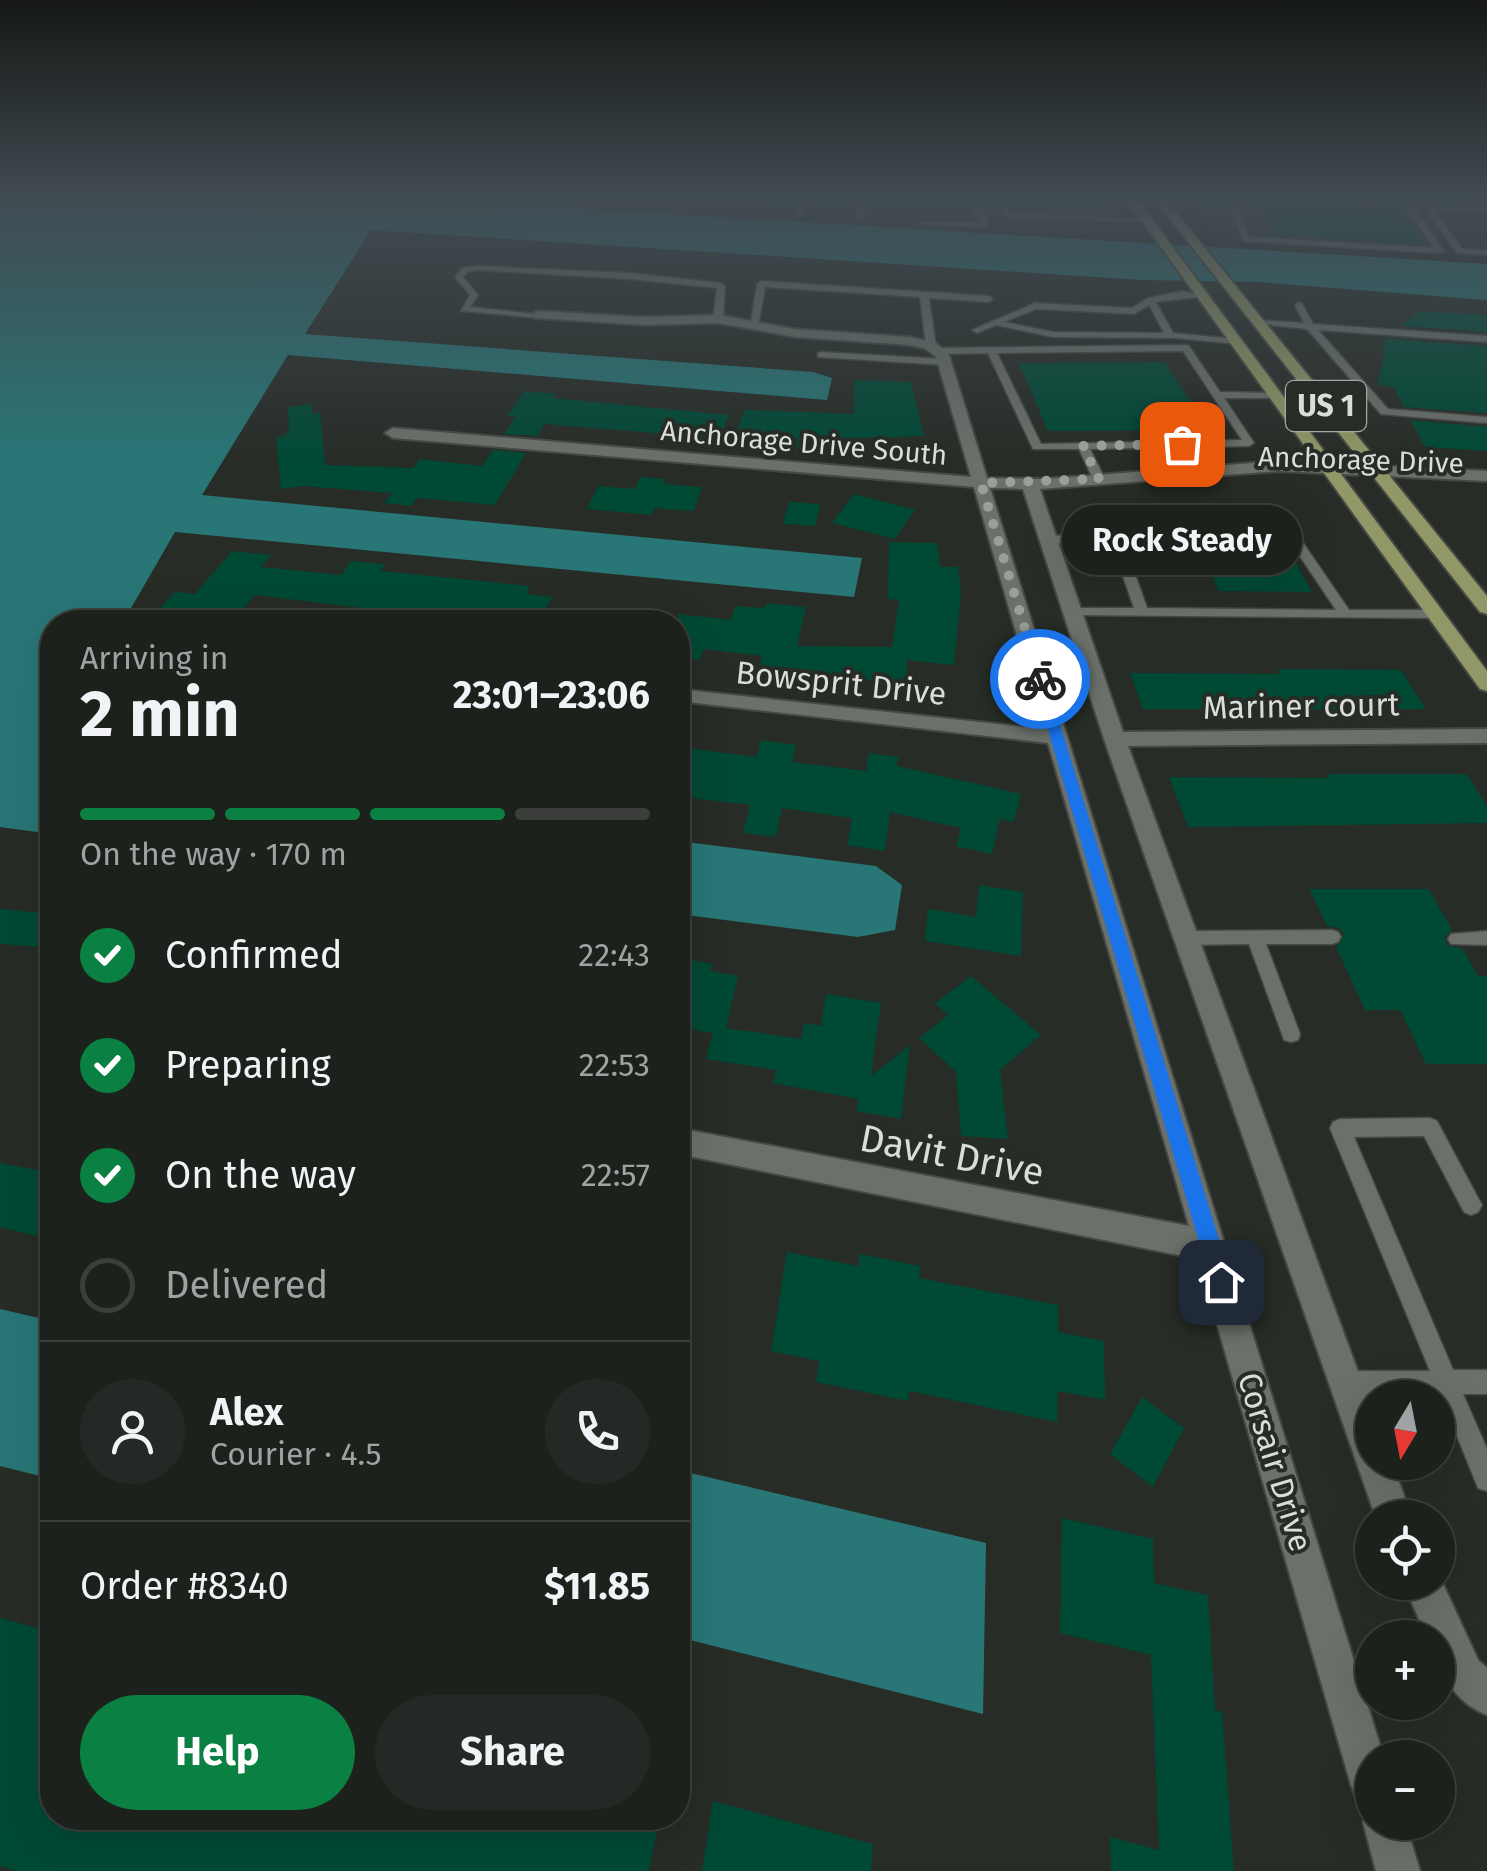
<!DOCTYPE html>
<meta charset="utf-8">
<style>
:root{--surface:#1d211c;--page:#252925;--text:#f1f3f6;--muted:#a0a3a3;--line:#3b3e3b;--accent:#0b8043}
body{margin:0;font-family:"Fira Sans",sans-serif;background:var(--page);color:var(--text);height:100vh;display:flex;flex-direction:column;font-size:38px;white-space:nowrap}
*{box-sizing:border-box;margin:0}
p{font-size:32px;color:var(--muted)}
.icon{flex:none;width:55px;height:55px;fill:none;stroke:currentColor;stroke-width:2;stroke-linecap:round;stroke-linejoin:round}
.map{position:relative;flex:1;overflow:hidden}
.sheet{position:absolute;left:40px;top:610px;width:650px;height:1220px;display:flex;flex-direction:column;background:var(--surface);border-radius:40px;box-shadow:0 10px 40px #0002,0 0 0 2px var(--line)}
.sheet>*{flex:none}
.needle{width:65px;rotate:190deg}
.controls{position:absolute;left:1355px;top:1380px;display:grid;gap:20px}
.controls a{display:grid;place-items:center;width:100px;height:100px;border-radius:50%;background:var(--surface);box-shadow:0 10px 40px #0002,0 0 0 2px var(--line);font-size:50px}
.pin{position:absolute;display:grid;place-items:center;width:85px;height:85px;color:#fff;margin:-42px;border-radius:20px;box-shadow:0 5px 15px #0006}
.courier{position:absolute;display:grid;place-items:center;width:100px;height:100px;margin:-50px;border:8px solid #1a73e8;border-radius:50%;background:#fff;color:#222;box-shadow:0 2px 12px #0007}
.bubble{position:absolute;height:70px;border-radius:35px;background:var(--surface);box-shadow:0 10px 40px #0002,0 0 0 2px var(--line);font-size:32px;font-weight:700;line-height:70px;text-align:center}
.headline em{font-style:normal;font-weight:700}
.headline div{display:flex;flex-direction:column-reverse}
.headline{display:flex;align-items:center;justify-content:space-between;height:170px;padding:0 40px}
h1{font-size:65px;font-weight:700;line-height:75px}
.bar{display:grid;grid-template-columns:repeat(4,1fr);gap:15px 10px;align-content:center;height:120px;padding:0 40px}
.bar i{height:12px;border-radius:8px;background:var(--line)}
.bar .on{background:var(--accent)}
.bar p{grid-column:span 4}
.line{display:flex;align-items:center;gap:25px;padding:0 40px;border-top:2px solid var(--line)}
.line div{flex:1}
.round{display:grid;place-items:center;flex:none;width:105px;height:105px;border-radius:52px;background:var(--page)}
ol{padding:0 40px;list-style:none}
li{display:flex;align-items:center;gap:30px;height:110px}
li p{margin-inline-start:auto}
li .icon{padding:10px;border-radius:50%;background:var(--accent);color:#fff;stroke-width:4}
li:last-child{color:var(--muted)}
li i{width:55px;height:55px;border:5px solid var(--line);border-radius:50%}
.button{display:flex;gap:20px;margin-top:auto;padding:20px 40px}
.button a{flex:1;height:115px;border-radius:60px;background:var(--accent);color:#fff;font-size:40px;font-weight:700;line-height:115px;text-align:center}
.button a+a{background:var(--page);color:var(--text)}
.map>svg:first-child{display:block}
.built{fill:#2c352a}
.water{fill:#297676}
.building{fill:#004935}
.lines{fill:none;stroke-linecap:round;stroke-linejoin:round}
.service-casing{stroke:#454844;stroke-width:3}
.minor-casing{stroke:#454844;stroke-width:4}
.secondary-casing{stroke:#454844;stroke-width:4}
.primary-casing{stroke:#454844;stroke-width:4}
.service{fill:#6b716a;fill-rule:evenodd}
.minor{fill:#6b716a;fill-rule:evenodd}
.secondary{fill:#6b716a;fill-rule:evenodd}
.primary{fill:#919766;fill-rule:evenodd}
.route{fill:#1a73e8}
.done{stroke:#9b9f9a;stroke-width:10;stroke-dasharray:0 18}
.labels{text-anchor:middle;dominant-baseline:central;stroke-width:8;stroke-linejoin:round;paint-order:stroke}
.far-street-label{font-size:28px;fill:#daddd9;stroke:#272c26}
.shield{fill:#272c26;stroke:#a4a8a3;stroke-width:2.5}
.shield-label{font-size:30px;font-weight:bold;fill:#daddd9}
.street-label{font-size:32px;fill:#daddd9;stroke:#272c26}
.near-street-label{font-size:38px;fill:#daddd9;stroke:#272c26}
</style>
<div class="map">
<svg width="1487" height="1871" viewBox="0 0 1487 1871">
<rect width="100%" height="100%" fill="#272c26"/>
<g class="built">
<polygon points="985,200 1116,200 1142,238 999,231"/>
<polygon points="1187,200 1390,200 1487,205 1487,258 1225,242"/>
</g>
<g class="water">
<polygon points="0,200 443,200 1487,264 1487,300 1258,282 1142,280 371,230 305,334 813,372 832,378 827,400 288,355 202,495 862,558 854,597 175,532 123,622 52,622 52,742 42,761 52,763 52,834 0,827"/>
<polygon points="678,841 876,866 902,885 895,930 858,937 678,914"/>
<polygon points="0,1309 52,1321 52,1479 0,1466"/>
<polygon points="678,1470 986,1543 983,1714 678,1637"/>
</g>
<g class="building">
<polygon points="1259,205 1405,213 1425,244 1271,235"/>
<polygon points="1420,311 1487,315 1487,332 1401,326"/>
<polygon points="1386,339 1487,346 1487,413 1404,407 1394,387 1378,385"/>
<polygon points="1165,362 1208,430 1048,431 1019,363"/>
<polygon points="854,380 911,382 924,436 821,439 820,450 796,449 798,438 735,435 745,410 854,414"/>
<polygon points="524,391 555,394 553,398 729,415 718,442 691,440 692,436 544,424 537,436 504,434 516,417 507,416"/>
<polygon points="312,404 313,415 320,412 325,465 413,468 420,459 482,466 493,450 526,453 495,505 417,498 411,506 384,503 392,493 303,486 281,489 276,437 285,436 289,428 288,407"/>
<polygon points="1411,420 1487,427 1487,451 1425,447"/>
<polygon points="640,477 666,479 664,484 702,487 694,511 655,508 652,515 587,509 598,486 635,489"/>
<polygon points="854,494 885,502 915,510 895,539 832,523"/>
<polygon points="789,502 820,504 815,526 783,524"/>
<polygon points="1200,515 1225,515 1224,532 1235,533 1242,549 1288,549 1312,592 1219,591 1200,549 1216,550 1208,532 1215,525"/>
<polygon points="889,542 937,543 940,567 958,567 961,592 954,665 906,660 909,680 831,680 758,672 762,656 704,649 700,660 678,657 678,614 731,620 735,606 765,608 767,603 806,607 797,646 892,647 899,600 888,599"/>
<polygon points="232,551 271,555 261,567 341,575 351,561 385,564 381,571 530,586 526,594 552,597 538,622 414,622 419,615 255,595 232,622 149,620 175,592 195,594"/>
<polygon points="1278,669 1401,670 1426,709 1143,709 1130,673 1280,674"/>
<polygon points="761,740 796,745 792,762 866,771 869,753 898,757 897,766 1021,794 1014,822 1000,819 992,854 956,846 961,828 890,812 885,851 847,845 852,818 782,808 776,837 743,833 750,805 678,796 678,747 757,757"/>
<polygon points="1328,774 1466,774 1487,806 1487,823 1188,827 1169,777 1329,778"/>
<polygon points="979,885 1023,892 1021,956 925,941 928,909 976,917"/>
<polygon points="1309,889 1429,889 1452,930 1445,937 1448,946 1462,948 1478,976 1487,976 1487,1064 1426,1064 1400,1010 1365,1010 1336,947 1344,935 1339,928 1327,926"/>
<polygon points="0,909 52,914 52,948 0,944"/>
<polygon points="678,958 712,964 710,971 738,976 726,1028 801,1039 804,1023 821,1026 826,994 881,1003 871,1076 910,1045 901,1119 856,1111 858,1099 773,1083 776,1070 706,1059 713,1033 678,1027"/>
<polygon points="971,976 1041,1035 1000,1070 1008,1139 961,1136 956,1072 919,1038 948,1015 935,1003"/>
<polygon points="0,1163 52,1173 52,1240 0,1227"/>
<polygon points="787,1252 858,1266 860,1254 920,1266 919,1278 1058,1305 1058,1332 1104,1341 1105,1400 1058,1391 1057,1422 909,1391 908,1401 816,1382 819,1361 771,1351"/>
<polygon points="1142,1397 1184,1428 1153,1487 1110,1454"/>
<polygon points="1062,1518 1153,1539 1154,1583 1208,1595 1215,1710 1222,1712 1234,1871 1111,1871 1110,1837 1159,1850 1151,1655 1060,1633"/>
<polygon points="0,1618 52,1632 52,1818 659,1818 649,1871 16,1871 0,1866"/>
<polygon points="713,1801 873,1844 871,1871 702,1871"/>
</g>
<g class="lines">
<defs>
<g id="service">
<polygon points="794,200 802,200 802,215 795,213"/>
<polygon points="854,200 862,200 865,219 858,217"/>
<polygon points="970,200 978,200 988,222 984,227 919,224 923,222 979,223"/>
<polygon points="994,200 1002,200 1009,213 1151,220 1147,222 1006,217"/>
<polygon points="1250,200 1242,204 1240,210 1249,237 1434,248 1406,207 1312,200 1403,202 1401,200 1409,200 1444,251 1440,253 1243,241 1232,210 1236,201"/>
<polygon points="1419,200 1427,200 1430,205 1487,208 1487,212 1434,210 1462,249 1487,251 1487,255 1457,253"/>
<polygon points="477,266 630,273 721,283 725,286 723,319 718,322 713,319 717,288 630,279 477,270 468,272 463,277 478,295 470,307 544,315 540,318 461,311 470,295 455,277 462,268"/>
<polygon points="761,281 989,296 993,299 989,302 929,298 936,346 931,349 926,346 920,297 765,287 758,326 750,328 757,284"/>
<path d="M1183,291l23,5 -50,6 17,31 62,6 5,3 -2,2 -63,-6 -122,-1 -57,-12 -19,8 -5,-3 63,-27 97,5 16,-10zM1149,305l15,28 -111,-1 -49,-10 32,-13 98,5z"/>
<polygon points="1299,302 1303,305 1313,324 1487,336 1487,342 1318,330 1388,409 1487,417 1487,423 1381,414 1307,329 1253,323 1258,320 1304,323 1295,305"/>
<path d="M1186,345l3,1 31,46 59,1 1,2 -5,3h-51l30,45 -5,3 -159,3 15,30 -6,3 -6,-3 -14,-30h-46l-45,-96 -51,1 -5,-3 5,-3zM1183,351l59,89 -201,4 -44,-91z"/>
<polygon points="821,352 945,359 950,362 945,365 818,357 818,353"/>
<polygon points="1155,522 1205,522 1211,526 1205,530 1156,530 1123,540 1147,608 1336,610 1289,540 1275,532 1227,529 1227,523 1231,522 1278,525 1297,534 1349,610 1435,610 1442,614 1435,618 1069,615 1069,609 1074,608 1134,608 1111,542 1049,543 1045,542 1045,536 1115,534"/>
<polygon points="1332,930 1338,932 1341,937 1338,942 1332,944 1266,944 1300,1034 1298,1040 1291,1042 1284,1040 1282,1034 1249,944 1187,945 1181,943 1178,938 1181,933 1187,931"/>
<polygon points="1487,931 1487,945 1451,944 1448,939 1451,934"/>
<polygon points="1430,1118 1437,1121 1478,1198 1482,1205 1478,1212 1471,1215 1464,1212 1424,1136 1354,1137 1453,1370 1487,1370 1487,1394 1463,1394 1487,1449 1487,1491 1478,1488 1440,1394 1346,1395 1338,1391 1334,1383 1338,1375 1346,1371 1430,1371 1330,1128 1333,1122 1340,1119"/>
</g>
<g id="minor">
<polygon points="540,311 644,317 718,315 795,329 910,337 936,343 949,355 987,478 1044,479 1279,461 1487,471 1487,481 1279,471 1040,489 1123,732 1487,729 1487,743 1128,746 1372,1410 1372,1462 1392,1462 1412,1518 1376,1518 1104,739 1023,489 990,488 1384,1758 1372,1758 1372,1822 1405,1822 1420,1871 1376,1871 1363,1822 1372,1806 1357,1800 1351,1785 1198,1259 678,1154 678,1128 1189,1226 1048,743 678,701 678,689 1044,729 974,487 393,438 385,433 393,428 971,477 936,357 926,349 910,345 795,337 718,323 644,325 535,318 535,312"/>
<path d="M1438,1573l40,87 9,8v47c-34,-14 -49,-42 -49,-77h-11l-24,-56h35z"/>
</g>
<polygon id="secondary" points="1471,200 1487,200 1487,204"/>
<g id="primary">
<polygon points="1127,200 1138,200 1487,671 1487,691 1480,689"/>
<polygon points="1155,200 1166,200 1487,596 1487,614 1480,612"/>
</g>
</defs>
<use href="#service" class="service-casing"/>
<use href="#minor" class="minor-casing"/>
<use href="#secondary" class="secondary-casing"/>
<use href="#primary" class="primary-casing"/>
<use href="#service" class="service"/>
<use href="#minor" class="minor"/>
<use href="#secondary" class="secondary"/>
<use href="#primary" class="primary"/>
</g>
<linearGradient id="sky" x2="0" y2="1"><stop stop-color="#151815"/><stop offset="0.43" stop-color="#414b52"/><stop offset="1" stop-color="#414b52" stop-opacity="0"/></linearGradient>
<rect width="1487" height="462" fill="url(#sky)"/>
<polygon class="route" points="1040,675 1046,679 1232,1282 1229,1289 1221,1292 1214,1289 1211,1282 1033,679"/>
<g class="lines">
<polyline class="done" points="1040,679 981,483 1099,479 1083,446 1182,444"/>
</g>
<g class="labels">
<g class="far-street-label">
<text transform="translate(804 443) rotate(5)">Anchorage Drive South</text>
<text transform="translate(1361 460) rotate(2)">Anchorage Drive</text>
</g>
<rect class="shield" x="1286" y="381" width="80" height="50" rx="8"/>
<g class="shield-label">
<text x="1326" y="406">US 1</text>
</g>
<g class="street-label">
<text transform="translate(841 683) rotate(6)">Bowsprit Drive</text>
<text transform="translate(1301 706) rotate(-1)">Mariner court</text>
<text transform="translate(1275 1462) rotate(73)">Corsair Drive</text>
</g>
<g class="near-street-label">
<text transform="translate(952 1155) rotate(11)">Davit Drive</text>
</g>
</g>
</svg>
<div class="controls">
<a><svg class="needle" viewBox="-14 -14 28 28"><path d="M0-13l5 13h-10z" fill="#e53935"/><path d="M0 13l5-13h-10z" fill="#a0a3a3"/></svg></a>
<a><svg class="icon" aria-label="locate" viewBox="0 0 24 24"><circle cx="12" cy="12" r="6"/><path d="M12 2v4M12 18v4M2 12h4M18 12h4"/></svg></a>
<a>+</a>
<a>−</a>
</div>
<div class="pin" style="left:1182px;top:444px;background:#ea580c"><svg class="icon" aria-label="bag" viewBox="0 0 24 24"><path d="M5 8h14l-1 12H6zM9 8a3 3 0 0 1 6 0"/></svg></div>
<div class="pin" style="left:1221px;top:1282px;background:#1f2937"><svg class="icon" aria-label="home" viewBox="0 0 24 24"><path d="M3 11l9-7 9 7M6 9v11h12V9"/></svg></div>
<div class="courier" style="left:1040px;top:679px"><svg class="icon" aria-label="bike" viewBox="0 0 24 24"><circle cx="6" cy="16" r="4"/><circle cx="18" cy="16" r="4"/><path d="M6 16l4-8h5l3 8M10 8l3 8H6M13 5h3"/></svg></div>
<div class="bubble" style="left:1062px;top:505px;width:240px">Rock Steady</div>
<section class="sheet">
<div class="headline"><div><h1>2 min</h1><p>Arriving in</p></div><em>23:01–23:06</em></div>
<div class="bar"><i class="on"></i><i class="on"></i><i class="on"></i><i></i><p>On the way · 170 m</p></div>
<ol>
<li><svg class="icon" aria-label="check" viewBox="0 0 24 24"><path d="M5 12l5 5 9-10"/></svg>Confirmed<p>22:43</p></li>
<li><svg class="icon" aria-label="check" viewBox="0 0 24 24"><path d="M5 12l5 5 9-10"/></svg>Preparing<p>22:53</p></li>
<li><svg class="icon" aria-label="check" viewBox="0 0 24 24"><path d="M5 12l5 5 9-10"/></svg>On the way<p>22:57</p></li>
<li><i></i>Delivered</li>
</ol>
<div class="line" style="height:180px"><a class="round"><svg class="icon" aria-label="person" viewBox="0 0 24 24"><circle cx="12" cy="8" r="4"/><path d="M4 21q1-7 8-7t8 7"/></svg></a><div><b>Alex</b><p>Courier · 4.5</p></div><a class="round"><svg class="icon" aria-label="phone" viewBox="0 0 24 24"><path d="M5 4h4l2 5-3 2q2 4 5 5l2-3 5 2v4C11 20 4 13 5 4z"/></svg></a></div>
<div class="line" style="height:130px"><div>Order #8340</div><b>$11.85</b></div>
<div class="button"><a>Help</a><a>Share</a></div>
</section>
</div>
